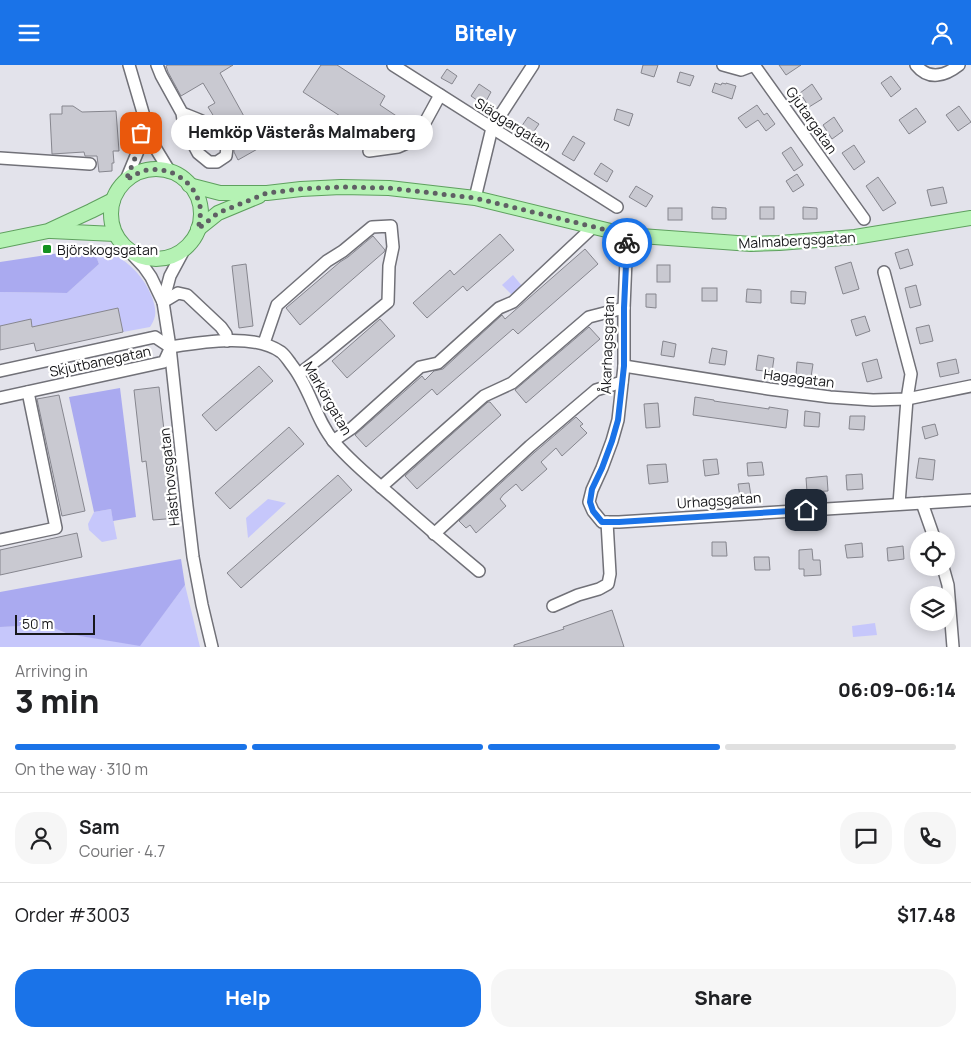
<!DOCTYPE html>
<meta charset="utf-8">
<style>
:root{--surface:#fff;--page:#f6f6f6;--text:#202124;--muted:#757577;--line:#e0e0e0;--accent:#1a73e8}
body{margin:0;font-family:Manrope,sans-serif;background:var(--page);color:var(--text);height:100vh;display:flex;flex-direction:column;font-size:19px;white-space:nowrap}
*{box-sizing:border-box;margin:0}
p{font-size:16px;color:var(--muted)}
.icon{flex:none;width:28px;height:28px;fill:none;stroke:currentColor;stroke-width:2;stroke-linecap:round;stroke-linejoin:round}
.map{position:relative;height:582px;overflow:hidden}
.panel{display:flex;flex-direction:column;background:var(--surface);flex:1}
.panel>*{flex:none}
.buttons{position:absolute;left:910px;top:466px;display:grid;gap:10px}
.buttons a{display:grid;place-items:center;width:45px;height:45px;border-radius:50%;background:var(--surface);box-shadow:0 2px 12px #0003;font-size:25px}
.scale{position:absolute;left:15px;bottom:12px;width:80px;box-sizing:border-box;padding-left:5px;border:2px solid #18181b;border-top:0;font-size:14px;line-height:18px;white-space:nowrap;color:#18181b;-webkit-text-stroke:4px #fff;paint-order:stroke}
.pin{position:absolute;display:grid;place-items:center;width:42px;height:42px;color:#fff;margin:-21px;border-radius:10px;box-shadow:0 2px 8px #0006}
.courier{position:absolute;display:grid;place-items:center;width:50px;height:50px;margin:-25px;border:4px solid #1a73e8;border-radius:50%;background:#fff;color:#222;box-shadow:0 1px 6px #0007}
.bubble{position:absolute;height:35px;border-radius:18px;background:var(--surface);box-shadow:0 2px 12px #0003;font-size:16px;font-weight:800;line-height:35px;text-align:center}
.headline em{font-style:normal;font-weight:800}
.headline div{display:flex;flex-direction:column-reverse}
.headline{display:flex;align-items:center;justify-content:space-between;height:85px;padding:0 15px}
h1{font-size:32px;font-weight:800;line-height:38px}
.bar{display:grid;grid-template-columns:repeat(4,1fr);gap:8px 5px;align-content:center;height:60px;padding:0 15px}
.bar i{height:6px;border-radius:4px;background:var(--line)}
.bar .current{background:var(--accent)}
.bar p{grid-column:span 4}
.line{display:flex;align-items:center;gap:12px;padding:0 15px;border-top:1px solid var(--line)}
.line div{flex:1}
.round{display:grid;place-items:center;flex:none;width:52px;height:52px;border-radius:20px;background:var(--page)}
.action{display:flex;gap:10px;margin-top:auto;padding:10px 15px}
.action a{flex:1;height:58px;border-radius:20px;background:var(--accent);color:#fff;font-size:20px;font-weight:800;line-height:58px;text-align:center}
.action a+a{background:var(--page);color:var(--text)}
header{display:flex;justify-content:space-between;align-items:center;height:65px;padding:0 15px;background:var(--accent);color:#fff;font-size:22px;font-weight:800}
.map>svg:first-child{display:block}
.green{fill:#c6c7fb}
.forest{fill:#aaaaf0}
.building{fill:#c9c9d1;stroke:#86868e}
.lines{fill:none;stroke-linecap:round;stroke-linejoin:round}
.minor-casing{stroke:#717178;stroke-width:14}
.major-casing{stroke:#5ea05e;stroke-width:16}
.minor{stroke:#fff;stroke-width:11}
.major{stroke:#b5f2b4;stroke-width:14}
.done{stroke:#5f5f64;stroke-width:5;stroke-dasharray:0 9}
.route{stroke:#1a73e8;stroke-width:6}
.poi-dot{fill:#149121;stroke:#fff;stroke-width:2}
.labels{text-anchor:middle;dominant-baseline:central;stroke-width:4.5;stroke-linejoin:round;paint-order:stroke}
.street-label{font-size:14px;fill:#18181b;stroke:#fff}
.poi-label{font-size:14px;fill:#18181b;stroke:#fff;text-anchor:start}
</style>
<header><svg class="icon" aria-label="menu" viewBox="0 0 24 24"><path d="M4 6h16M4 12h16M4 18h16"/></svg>Bitely<svg class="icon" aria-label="person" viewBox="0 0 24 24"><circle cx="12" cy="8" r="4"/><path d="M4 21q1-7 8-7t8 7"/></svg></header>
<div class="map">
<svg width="971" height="582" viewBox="0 0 971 582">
<rect width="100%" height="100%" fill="#e3e3eb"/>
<g class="green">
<path d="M93,183c27,4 49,24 59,49 2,6 4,12 3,19 -1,4 -3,8 -5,11l-27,5 -5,-24 -86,19 -1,-7 -31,6v-34l67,1 32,-29z"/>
<polygon points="513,210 522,221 512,230 502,220"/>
<polygon points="268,434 286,438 248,473 246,453"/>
<polygon points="111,444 117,474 102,477 89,465 88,459 94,447"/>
<polygon points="185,520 200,582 0,582 0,562 47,560 68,569 140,580"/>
<polygon points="875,558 877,570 853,572 852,561"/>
</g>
<g class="forest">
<polygon points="93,183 99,199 67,228 0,227 0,197"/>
<polygon points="120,323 136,452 113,456 111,444 94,447 69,332"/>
<polygon points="181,494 185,520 140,581 68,569 47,560 0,562 0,527"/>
</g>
<g class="building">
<polygon points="168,0 233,0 220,8 261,82 238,95 234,87 234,77 231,67 225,61 216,55 208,42 215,38 203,18 181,31 168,7 166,1"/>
<polygon points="321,0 337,0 385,31 380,40 398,52 384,74 357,57 354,60 303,27"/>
<polygon points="643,0 658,0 654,12 641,8"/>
<polygon points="779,0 801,0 786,10"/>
<polygon points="447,4 457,11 452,19 441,13"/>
<polygon points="680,7 694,11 690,21 677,17"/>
<polygon points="891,11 901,24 891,32 881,18"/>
<polygon points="715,18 721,20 722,18 726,19 726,18 736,21 732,34 712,27"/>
<polygon points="479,19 491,27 484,40 471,31"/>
<polygon points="812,19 822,34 809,42 800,28"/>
<polygon points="757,40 764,50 767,48 775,59 766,66 758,55 746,63 738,53"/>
<polygon points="62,41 73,41 82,47 116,46 119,86 113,86 114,98 112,98 112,106 99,107 97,91 85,91 84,87 52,89 50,49 62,49"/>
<polygon points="959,41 971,57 958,66 946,50"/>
<polygon points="916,43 926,57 909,69 899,55"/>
<polygon points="617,44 633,49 629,61 614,55"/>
<polygon points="528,52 539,59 532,69 521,62"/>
<polygon points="834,52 843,66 832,74 823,60"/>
<polygon points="573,71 585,78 574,96 562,89"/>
<polygon points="854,80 865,97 854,105 842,88"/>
<polygon points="791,82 803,100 794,106 782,88"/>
<polygon points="601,98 613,106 607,117 594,109"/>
<polygon points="797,109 804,120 793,127 786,116"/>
<polygon points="878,112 896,138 883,146 866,121"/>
<polygon points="636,121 653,131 646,142 629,132"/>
<polygon points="943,122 947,138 931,141 927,125"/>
<polygon points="712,142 726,143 726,154 712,154"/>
<rect x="760" y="142" width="14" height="12"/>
<polygon points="803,142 817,143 817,154 803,154"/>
<rect x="668" y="143" width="14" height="12"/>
<polygon points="500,169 514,185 467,226 463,221 427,253 413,238 450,205 454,210"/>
<polygon points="373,171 385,185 384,187 300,260 286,243 340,197 348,192"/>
<polygon points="585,184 598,199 518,269 513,264 437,330 432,324 366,382 355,370 422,311 425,315 434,306 443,304 502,250 505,254"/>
<polygon points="908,184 913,200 900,204 895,188"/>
<polygon points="851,197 859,224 843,229 835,202"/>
<polygon points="246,199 253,261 239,263 232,201"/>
<rect x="657" y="200" width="13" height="17"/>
<polygon points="916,220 921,240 910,243 905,223"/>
<rect x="702" y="223" width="15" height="13"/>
<polygon points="747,224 761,225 761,238 746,237"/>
<polygon points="791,226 806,227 805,239 791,238"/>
<polygon points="646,229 656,229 656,243 646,242"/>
<polygon points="118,243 123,267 36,286 34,278 0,285 0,261 31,254 32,262"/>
<polygon points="865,251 870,266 856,271 851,255"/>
<polygon points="380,254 395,271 347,313 332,296"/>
<polygon points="929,260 933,276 920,279 916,263"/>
<polygon points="589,262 600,274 526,338 515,325"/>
<polygon points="663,276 676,279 674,292 661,290"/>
<polygon points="712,283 727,286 725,300 709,298"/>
<polygon points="758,290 774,293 772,307 756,305"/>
<polygon points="877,294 882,313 867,317 862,298"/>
<polygon points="956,294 959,308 940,312 937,298"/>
<polygon points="797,297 813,299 811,312 796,310"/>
<polygon points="259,301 273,316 216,366 202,350"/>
<polygon points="159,322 167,391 171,390 178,453 153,455 146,396 142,397 134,325"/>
<polygon points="59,330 85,446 62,451 37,334"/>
<polygon points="695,332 714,335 714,336 769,344 769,342 788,345 786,363 693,350"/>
<polygon points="488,337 490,337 501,350 417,424 405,411"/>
<polygon points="658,338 660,362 646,363 644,339"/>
<polygon points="805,346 820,348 819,362 804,361"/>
<polygon points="850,351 865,351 864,365 849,364"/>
<polygon points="576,352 583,359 580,361 587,368 562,391 556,383 541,397 547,404 522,426 516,419 503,430 500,434 506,441 476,468 470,460 466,463 459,456 535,387"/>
<polygon points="935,359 938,370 925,374 922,362"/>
<polygon points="289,362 304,379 230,444 215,428"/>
<polygon points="919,393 935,395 933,415 916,413"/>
<polygon points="717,394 719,409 705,411 703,395"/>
<polygon points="762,397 764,410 748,411 747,398"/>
<polygon points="666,399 668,417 649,419 647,400"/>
<polygon points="862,409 863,424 847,425 846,410"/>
<polygon points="338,410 352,425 241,523 227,508"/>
<polygon points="827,411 828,426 807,427 806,413"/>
<polygon points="749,418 751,431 740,432 738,419"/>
<polygon points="77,468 82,492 0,510 0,485"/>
<polygon points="712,477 726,477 727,491 712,491"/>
<polygon points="862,478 863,492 847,493 845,480"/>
<polygon points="903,481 904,494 888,496 887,483"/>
<polygon points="812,484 813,495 820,495 821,510 804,511 804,504 799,504 799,485"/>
<polygon points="754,492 769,492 770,505 755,505"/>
<polygon points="612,545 624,582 514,582 514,580 564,564 563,562"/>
</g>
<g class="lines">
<defs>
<g id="minor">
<polyline points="129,0 144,51 156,84 170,107"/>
<path d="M157,0l4,10 21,38 2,14 14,26 11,9h8l9,-6c1,-7 2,-14 -2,-20 -8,-11 -30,-18 -42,-23"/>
<polyline points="393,0 617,142"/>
<polyline points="723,0 741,5 754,0"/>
<polyline points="754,0 864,154"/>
<path d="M916,0c13,16 29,11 43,0"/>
<polyline points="369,86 398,82 416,74 440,30"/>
<polyline points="0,93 90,99"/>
<polyline points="126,115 138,86 144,53"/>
<polyline points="475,133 492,63 533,0"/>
<polyline points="627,170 624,243 624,301 618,355 612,376 602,403 592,425 589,437 593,446 602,457 619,457 971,435"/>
<polyline points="130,187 144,202 151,212 163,237 170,282 187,441 193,492 202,540 212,582"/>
<polyline points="884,207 911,309 907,334 899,439"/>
<polyline points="163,237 178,228 187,230 221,262 226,269 227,276"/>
<polyline points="163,237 170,211 185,183"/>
<polyline points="264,278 277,240 327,196 343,186 372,162 391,161 393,182 389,201 388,237 321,292 299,309"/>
<path d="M170,282c32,-5 84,-14 111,5 4,3 7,8 10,12 19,23 24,55 44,79 17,20 38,37 58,54 28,25 57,50 86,74"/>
<polyline points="624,301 769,324 830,332 873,335 907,334 971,321"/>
<polyline points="0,306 155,272 170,282"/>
<polyline points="0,333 164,297 170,284"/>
<polyline points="333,376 352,363 420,302 438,298 499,243 513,237 593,162"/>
<polyline points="381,422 484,331 512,318 589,252 624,243"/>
<polyline points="922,438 935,475"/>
<polyline points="434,469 530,381 596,325 622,317"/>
<polyline points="0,475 56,463 28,327"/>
<polyline points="943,502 948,520 953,582"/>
<polyline points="553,541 578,530 599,524 608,519 610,509 607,457"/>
</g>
<g id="major">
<circle cx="156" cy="149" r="45"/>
<polyline points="189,120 220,128 267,128 301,124 341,122 389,123 475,133 627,170 751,179 779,178 855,172 971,153"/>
<polyline points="198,164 218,148 259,131"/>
<polyline points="51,166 115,169"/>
<polyline points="0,176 48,166 91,146 113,135"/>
</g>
</defs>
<use href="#minor" class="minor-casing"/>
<use href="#major" class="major-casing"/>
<use href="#minor" class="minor"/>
<use href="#major" class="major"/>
</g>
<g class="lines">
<path class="done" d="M141,68l-3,18 -12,29c7,-4 13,-8 21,-10 24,-4 48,12 53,36 1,7 0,15 -2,23l20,-16 49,-20 34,-4 40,-2 48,1 86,10 152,37v8"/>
<polyline class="route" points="627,178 624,243 624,301 618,355 612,376 602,403 592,424 590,437 593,446 602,457 619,457 806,445"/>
</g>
<rect class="poi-dot" x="42" y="179" width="10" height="10" rx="2.5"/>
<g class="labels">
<g class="street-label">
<text transform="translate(812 55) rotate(55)">Gjutargatan</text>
<text transform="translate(513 59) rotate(32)">Släggargatan</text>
<text transform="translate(797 175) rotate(-3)">Malmabergsgatan</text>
<text transform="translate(607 280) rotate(-88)">Åkarhagsgatan</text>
<text transform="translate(100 296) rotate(-12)">Skjutbanegatan</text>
<text transform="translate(799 313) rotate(7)">Hagagatan</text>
<text transform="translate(328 333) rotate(60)">Markörgatan</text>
<text transform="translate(169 412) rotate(-96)">Hästhovsgatan</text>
<text transform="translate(719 435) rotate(-4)">Urhagsgatan</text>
</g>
<g class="poi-label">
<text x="57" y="184">Björskogsgatan</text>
</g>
</g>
</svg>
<div class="buttons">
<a><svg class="icon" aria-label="locate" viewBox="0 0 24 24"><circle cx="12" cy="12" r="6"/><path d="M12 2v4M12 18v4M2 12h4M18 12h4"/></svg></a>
<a><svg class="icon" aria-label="layers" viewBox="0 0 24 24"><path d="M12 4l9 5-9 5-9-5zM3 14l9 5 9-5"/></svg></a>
</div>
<div class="scale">50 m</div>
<div class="pin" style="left:141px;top:68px;background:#ea580c"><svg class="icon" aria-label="bag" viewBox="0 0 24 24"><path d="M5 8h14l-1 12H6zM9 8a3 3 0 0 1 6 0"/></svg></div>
<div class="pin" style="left:806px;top:445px;background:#1f2937"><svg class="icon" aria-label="home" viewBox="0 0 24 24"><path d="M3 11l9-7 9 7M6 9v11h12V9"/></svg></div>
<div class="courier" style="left:627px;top:178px"><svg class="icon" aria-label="bike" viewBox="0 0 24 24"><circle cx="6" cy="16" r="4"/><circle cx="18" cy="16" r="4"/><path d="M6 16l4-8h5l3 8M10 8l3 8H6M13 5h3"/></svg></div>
<div class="bubble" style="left:171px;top:50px;width:262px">Hemköp Västerås Malmaberg</div>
</div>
<section class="panel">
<div class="headline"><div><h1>3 min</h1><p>Arriving in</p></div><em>06:09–06:14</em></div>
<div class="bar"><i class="current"></i><i class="current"></i><i class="current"></i><i></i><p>On the way · 310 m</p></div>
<div class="line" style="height:90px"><a class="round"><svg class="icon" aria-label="person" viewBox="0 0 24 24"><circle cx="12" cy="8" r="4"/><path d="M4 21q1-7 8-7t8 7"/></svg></a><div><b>Sam</b><p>Courier · 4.7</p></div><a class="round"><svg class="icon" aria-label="chat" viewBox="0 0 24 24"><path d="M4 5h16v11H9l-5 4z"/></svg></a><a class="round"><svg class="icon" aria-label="phone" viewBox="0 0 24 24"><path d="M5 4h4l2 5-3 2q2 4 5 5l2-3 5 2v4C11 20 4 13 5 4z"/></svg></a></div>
<div class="line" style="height:65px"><div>Order #3003</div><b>$17.48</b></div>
<div class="action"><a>Help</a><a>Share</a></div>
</section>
